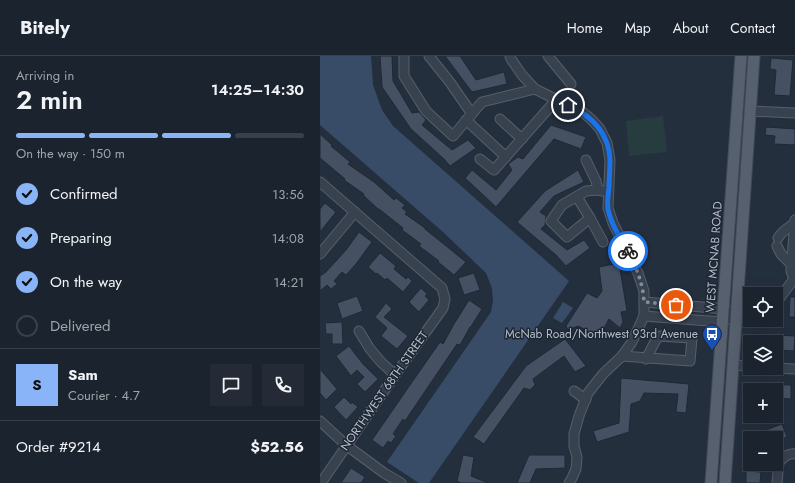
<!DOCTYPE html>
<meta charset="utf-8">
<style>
:root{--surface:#1b232e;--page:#242b36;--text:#f1f3f6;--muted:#a0a4aa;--line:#39404a;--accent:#8ab4f8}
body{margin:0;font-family:Jost,sans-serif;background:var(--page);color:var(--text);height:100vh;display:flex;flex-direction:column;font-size:15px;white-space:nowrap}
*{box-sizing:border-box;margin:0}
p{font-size:13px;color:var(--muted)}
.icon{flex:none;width:22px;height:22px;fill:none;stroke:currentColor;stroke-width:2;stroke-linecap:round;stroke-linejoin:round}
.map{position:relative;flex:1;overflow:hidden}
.details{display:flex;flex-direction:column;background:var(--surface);width:320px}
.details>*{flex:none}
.tools{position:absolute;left:423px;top:231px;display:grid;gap:8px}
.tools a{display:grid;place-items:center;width:40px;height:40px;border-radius:0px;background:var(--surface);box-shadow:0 4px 16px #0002,0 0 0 1px var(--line);font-size:20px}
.pin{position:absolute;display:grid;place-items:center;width:34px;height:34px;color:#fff;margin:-17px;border:2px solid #fff;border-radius:50%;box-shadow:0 1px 4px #0007}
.courier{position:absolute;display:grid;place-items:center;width:40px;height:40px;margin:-20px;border:3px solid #1a73e8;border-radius:50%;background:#fff;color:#222;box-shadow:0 1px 5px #0007}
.head em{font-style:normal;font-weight:600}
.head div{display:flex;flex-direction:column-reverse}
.head{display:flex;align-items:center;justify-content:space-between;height:68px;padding:0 16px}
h1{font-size:26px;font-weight:600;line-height:30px}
.bar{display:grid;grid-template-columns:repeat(4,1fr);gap:6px 4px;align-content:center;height:48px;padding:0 16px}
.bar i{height:5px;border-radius:3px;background:var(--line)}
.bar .on{background:var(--accent)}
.bar p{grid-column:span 4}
.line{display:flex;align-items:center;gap:10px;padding:0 16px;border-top:1px solid var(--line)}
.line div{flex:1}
.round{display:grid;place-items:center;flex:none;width:42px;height:42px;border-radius:0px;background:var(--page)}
ol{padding:0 16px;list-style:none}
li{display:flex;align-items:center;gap:12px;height:44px}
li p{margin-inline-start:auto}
li .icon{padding:4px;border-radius:50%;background:var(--accent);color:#111;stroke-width:4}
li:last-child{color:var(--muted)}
li i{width:22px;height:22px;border:2px solid var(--line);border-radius:50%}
header{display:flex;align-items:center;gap:24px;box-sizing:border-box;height:56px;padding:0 20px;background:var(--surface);border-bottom:1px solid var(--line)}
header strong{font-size:19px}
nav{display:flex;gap:22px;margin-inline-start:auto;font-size:14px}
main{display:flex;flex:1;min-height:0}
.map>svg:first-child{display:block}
.green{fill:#263c3f}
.water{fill:#394c67}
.building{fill:#455162;stroke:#1f2835}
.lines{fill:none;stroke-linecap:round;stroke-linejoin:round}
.minor-casing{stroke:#565f6c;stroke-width:11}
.major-casing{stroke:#414a57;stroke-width:13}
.minor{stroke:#38414e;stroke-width:9}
.major{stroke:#56606e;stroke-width:11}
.done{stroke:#828b98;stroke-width:4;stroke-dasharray:0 7.2}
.route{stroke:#1a73e8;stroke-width:5}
.labels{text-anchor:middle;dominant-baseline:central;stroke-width:3;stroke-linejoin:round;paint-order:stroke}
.street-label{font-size:12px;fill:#b4bcc9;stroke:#1d2633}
.poi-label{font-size:12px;fill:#b4bcc9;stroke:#1d2633;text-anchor:end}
</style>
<header>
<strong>Bitely</strong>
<nav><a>Home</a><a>Map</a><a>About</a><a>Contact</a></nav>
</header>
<main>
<section class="details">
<div class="head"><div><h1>2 min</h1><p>Arriving in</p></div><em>14:25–14:30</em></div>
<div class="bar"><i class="on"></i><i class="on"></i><i class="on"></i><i></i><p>On the way · 150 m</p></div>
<ol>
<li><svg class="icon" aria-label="check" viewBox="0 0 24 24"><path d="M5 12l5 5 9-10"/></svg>Confirmed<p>13:56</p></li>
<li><svg class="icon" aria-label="check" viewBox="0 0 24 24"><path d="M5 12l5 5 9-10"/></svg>Preparing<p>14:08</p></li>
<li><svg class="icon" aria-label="check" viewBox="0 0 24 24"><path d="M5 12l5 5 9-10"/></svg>On the way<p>14:21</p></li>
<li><i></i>Delivered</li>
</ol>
<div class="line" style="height:72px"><b class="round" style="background:var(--accent);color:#111">S</b><div><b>Sam</b><p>Courier · 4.7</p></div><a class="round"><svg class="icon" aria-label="chat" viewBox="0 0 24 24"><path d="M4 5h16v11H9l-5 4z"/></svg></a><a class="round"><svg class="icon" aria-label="phone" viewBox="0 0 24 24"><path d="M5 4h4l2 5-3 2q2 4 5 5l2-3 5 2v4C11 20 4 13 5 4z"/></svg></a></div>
<div class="line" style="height:52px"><div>Order #9214</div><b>$52.56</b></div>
</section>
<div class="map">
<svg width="475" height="427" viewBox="0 0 475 427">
<rect width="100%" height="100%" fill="#242f3e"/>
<polygon class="green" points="343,60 347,96 309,100 306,65"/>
<g class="water">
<polygon points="0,0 51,0 53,29 62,54 73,70 249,225 109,427 99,427 67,406 171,256 173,245 172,232 166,217 123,176 0,69"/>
<polygon points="243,246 253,252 242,267 233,262"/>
</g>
<g class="building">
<polygon points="60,0 72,0 73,25 92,57 99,56 106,64 102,69 132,94 148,84 156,92 130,110 124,103 91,73 62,31"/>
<polygon points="125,0 140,0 156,24 184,16 187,28 152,36"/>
<polygon points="451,2 473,4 470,40 454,39 456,14 450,13"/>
<polygon points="231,69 266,81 261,93 234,83 176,151 145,122 152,114 176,134 192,114 188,108 198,101 203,103"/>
<polygon points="446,71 475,73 475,89 454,88 455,80 445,79"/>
<polygon points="0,78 12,89 11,90 30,106 28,108 54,126 74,144 76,142 85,149 82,152 87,156 85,158 105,172 105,173 146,206 134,219 118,206 119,205 99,190 101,188 82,174 83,172 59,153 58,153 43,139 44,138 24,124 25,123 0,102"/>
<polygon points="258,114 264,126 234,140 220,156 226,160 225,169 221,173 247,194 264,184 270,192 246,210 236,199 197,166 225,135"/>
<polygon points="5,147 16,156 0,176 0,153"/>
<polygon points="39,176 52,186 36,208 26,219 22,216 14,225 17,228 11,233 7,229 0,235 0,220 6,216 26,194"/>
<polygon points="60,197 76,210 74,213 86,223 88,221 92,225 83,236 67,222 65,224 57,217 56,218 48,211"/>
<polygon points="299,207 307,255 301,256 303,266 300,272 289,263 284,272 285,280 269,283 266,274 258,270 248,274 246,270 267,237 277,242 282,235 279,211"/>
<polygon points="154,217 160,234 144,239 138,222"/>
<polygon points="101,232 107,238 105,240 109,244 99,256 89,246"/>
<polygon points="37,240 43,255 22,263 17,247"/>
<polygon points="470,241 475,241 475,261 469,261"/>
<polygon points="149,244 162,253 150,272 150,271 140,289 137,288 85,365 83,363 73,378 76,380 71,387 68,385 63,392 52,384 90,329 120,286 123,288 134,268"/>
<polygon points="66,247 72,253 64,261 88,280 77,293 61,280 67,272 55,261"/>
<polygon points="22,266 23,288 12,288 12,278 6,278 5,267"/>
<polygon points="434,278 475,280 474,295 456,294 456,286 433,286"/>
<polygon points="245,283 266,310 255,316 244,300 213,323 215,329 210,334 204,332 164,388 153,381 206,310"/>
<polygon points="29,290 43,308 58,323 45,336 37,328 44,321 37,314 31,320 16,300"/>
<polygon points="0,313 17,333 6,344 0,337"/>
<polygon points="301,322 369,328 366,357 356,356 358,338 324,337 320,345 311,348 309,376 277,386 273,375 299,367"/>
<polygon points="432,328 471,329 471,343 456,342 456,334 432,334"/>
<polygon points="24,341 31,348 32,346 38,351 26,364 14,351"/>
<polygon points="462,368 467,381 456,385 456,382 449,382 446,374"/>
<polygon points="143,399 154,401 151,420 168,427 141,427 137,425"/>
<polygon points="209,399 245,399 245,412 216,413 210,427 197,427"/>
<polygon points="31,412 45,421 41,427 21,427"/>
<polygon points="426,415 441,416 440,427 426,427"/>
</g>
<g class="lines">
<defs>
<g id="minor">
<polyline points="84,0 84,20 106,55 133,80 162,46 215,33"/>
<polyline points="109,0 129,25 152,58"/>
<polyline points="190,0 191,3 202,19 215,33 233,42 260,54 271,63 280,73 287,87 290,104 288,152 293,167 318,217 324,235 324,260 312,286 302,300 283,318 268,337 259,360 254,378 254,390 257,401 256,413 252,422 249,427"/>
<polyline points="228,0 251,28"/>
<polyline points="430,55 475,57"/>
<polyline points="180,63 202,83"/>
<polyline points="146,64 186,101"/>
<polyline points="160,103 174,114 236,44"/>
<polyline points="266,104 276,125 278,134 283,135"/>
<polyline points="0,126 122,232 125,243 123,252 75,319 1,427"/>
<polyline points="278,134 266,135 242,149 231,165 247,181 270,162 283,186"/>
<polyline points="257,141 270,162"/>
<path d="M458,182c4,-7 10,-10 17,-15"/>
<polyline points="457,190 461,198 472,209"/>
<polyline points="0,198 35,156"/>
<polyline points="474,223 471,215 475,164"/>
<polyline points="324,246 404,253 416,260"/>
<polyline points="456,247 474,223"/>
<polyline points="324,260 402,266 408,263"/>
<polyline points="39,275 50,293 61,306 75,319"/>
<polyline points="302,300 370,305 372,282 338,280 326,303"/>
<polyline points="413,309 430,310"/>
<polyline points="454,312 475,313"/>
<polyline points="254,335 266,344"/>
<polyline points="0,365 26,389 64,417 81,427"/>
<path d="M457,427l2,-21c5,-5 9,-9 16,-8"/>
</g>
<g id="major">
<polyline points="391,427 421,0"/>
<polyline points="405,427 434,0"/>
</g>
</defs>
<use href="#minor" class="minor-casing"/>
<use href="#major" class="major-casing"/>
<use href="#minor" class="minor"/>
<use href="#major" class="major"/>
</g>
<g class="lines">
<path class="done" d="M308,195c8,16 15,32 16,51l32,3"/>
<path class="route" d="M248,49c24,11 41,28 42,55 0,9 -1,19 -1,28 -1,7 -2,15 -1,21 3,15 12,29 20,42"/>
</g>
<defs>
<symbol id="bus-pin" viewBox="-11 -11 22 30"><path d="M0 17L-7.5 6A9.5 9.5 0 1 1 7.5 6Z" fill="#1a4fb4" stroke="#1d2633"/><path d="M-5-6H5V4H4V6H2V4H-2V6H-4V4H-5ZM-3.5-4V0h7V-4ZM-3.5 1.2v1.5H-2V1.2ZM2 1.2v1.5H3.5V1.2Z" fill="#fff"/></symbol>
</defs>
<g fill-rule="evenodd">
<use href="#bus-pin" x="381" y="267" width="22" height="30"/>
</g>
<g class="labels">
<g class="street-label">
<text transform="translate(394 201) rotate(-86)">WEST MCNAB ROAD</text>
<text transform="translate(64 335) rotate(-55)">NORTHWEST 68TH STREET</text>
</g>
<g class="poi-label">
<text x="378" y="278">McNab Road/Northwest 93rd Avenue</text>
</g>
</g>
</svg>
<div class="tools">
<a><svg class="icon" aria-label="locate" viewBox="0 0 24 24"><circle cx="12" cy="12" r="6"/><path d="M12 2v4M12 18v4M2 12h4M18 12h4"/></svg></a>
<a><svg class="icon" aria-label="layers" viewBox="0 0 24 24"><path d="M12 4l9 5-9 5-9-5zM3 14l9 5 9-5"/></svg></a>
<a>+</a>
<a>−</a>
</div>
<div class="pin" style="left:356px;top:249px;background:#ea580c"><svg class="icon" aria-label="bag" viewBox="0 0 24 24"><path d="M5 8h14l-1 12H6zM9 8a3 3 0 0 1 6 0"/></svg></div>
<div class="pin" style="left:248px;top:49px;background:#1f2937"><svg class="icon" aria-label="home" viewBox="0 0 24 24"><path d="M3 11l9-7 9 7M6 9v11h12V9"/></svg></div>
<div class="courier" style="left:308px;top:195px"><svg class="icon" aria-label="bike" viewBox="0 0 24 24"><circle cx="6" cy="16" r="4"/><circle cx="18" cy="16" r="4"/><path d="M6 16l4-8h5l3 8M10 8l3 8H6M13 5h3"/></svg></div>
</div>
</main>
